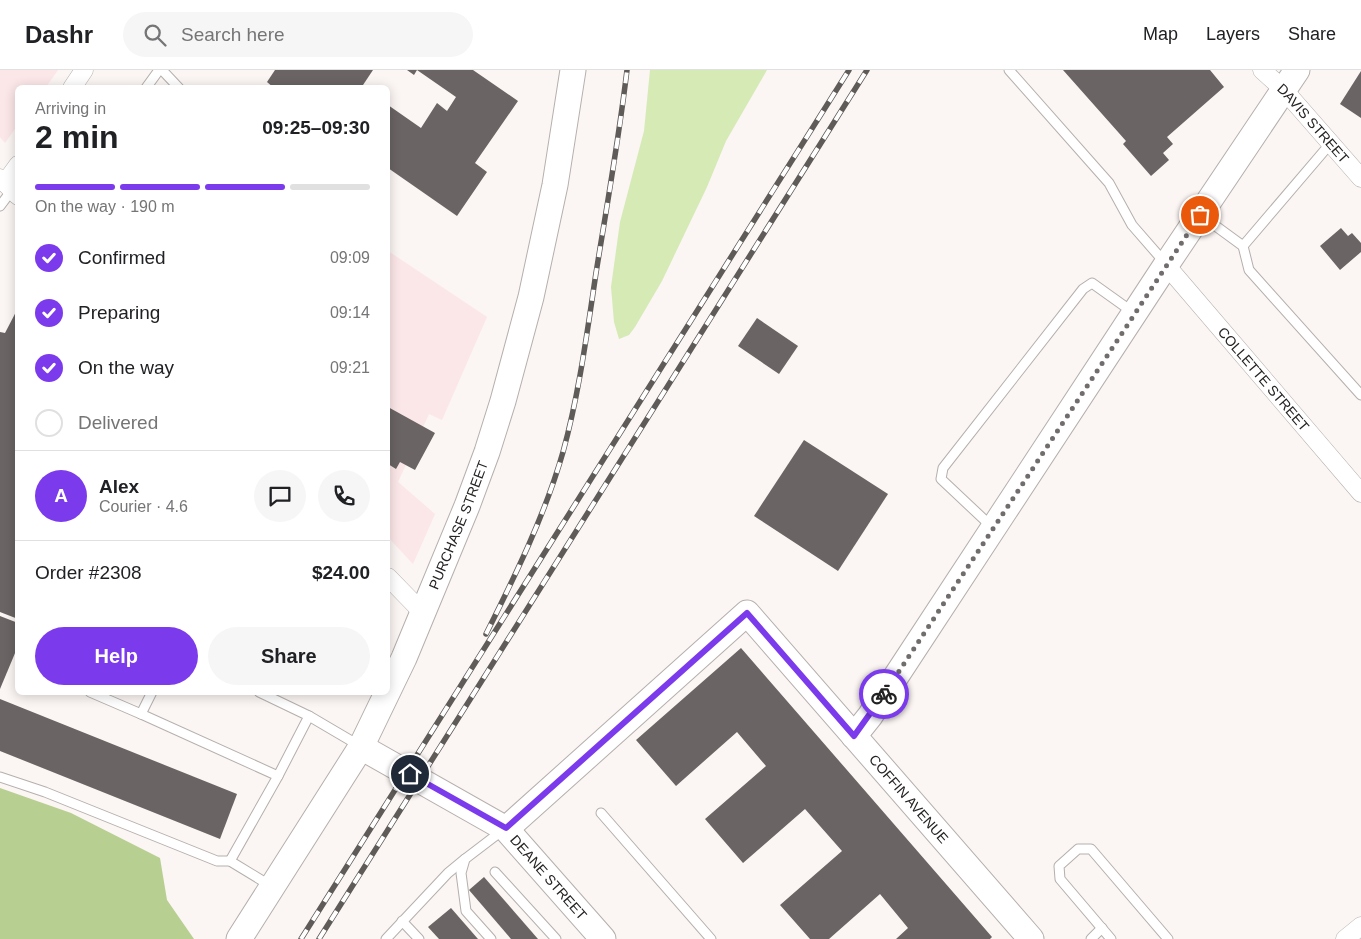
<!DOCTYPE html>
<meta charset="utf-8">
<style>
:root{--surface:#fff;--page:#f6f6f6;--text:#202124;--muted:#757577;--line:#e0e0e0;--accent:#7c3aed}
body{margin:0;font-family:Arial,sans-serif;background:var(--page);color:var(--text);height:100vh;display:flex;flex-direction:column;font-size:19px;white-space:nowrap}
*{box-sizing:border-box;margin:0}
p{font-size:16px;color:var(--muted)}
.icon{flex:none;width:28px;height:28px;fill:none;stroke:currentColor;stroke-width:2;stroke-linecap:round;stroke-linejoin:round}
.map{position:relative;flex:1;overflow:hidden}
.drawer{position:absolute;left:15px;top:15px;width:375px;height:610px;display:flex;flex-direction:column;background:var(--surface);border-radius:8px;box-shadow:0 2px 12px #0003}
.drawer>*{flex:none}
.pin{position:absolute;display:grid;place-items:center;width:42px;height:42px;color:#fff;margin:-21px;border:2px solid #fff;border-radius:50%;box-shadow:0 1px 5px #0007}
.courier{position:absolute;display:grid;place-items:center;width:50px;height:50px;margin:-25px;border:4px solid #7c3aed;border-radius:50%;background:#fff;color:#222;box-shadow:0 1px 6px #0007}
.headline em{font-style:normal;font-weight:700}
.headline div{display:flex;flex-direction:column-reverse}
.headline{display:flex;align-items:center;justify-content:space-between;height:85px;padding:0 20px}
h1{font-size:32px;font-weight:700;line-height:38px}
.bar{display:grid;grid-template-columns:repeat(4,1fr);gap:8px 5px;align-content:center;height:60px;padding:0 20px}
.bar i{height:6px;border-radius:4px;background:var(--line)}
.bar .active{background:var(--accent)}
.bar p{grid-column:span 4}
.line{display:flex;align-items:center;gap:12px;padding:0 20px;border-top:1px solid var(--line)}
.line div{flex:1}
.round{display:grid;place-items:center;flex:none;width:52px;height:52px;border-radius:26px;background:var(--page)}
ol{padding:0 20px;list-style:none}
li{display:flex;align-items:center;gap:15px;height:55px}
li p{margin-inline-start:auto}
li .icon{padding:5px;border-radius:50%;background:var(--accent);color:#fff;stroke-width:4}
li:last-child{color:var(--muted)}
li i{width:28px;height:28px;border:2px solid var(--line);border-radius:50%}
.button{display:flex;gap:10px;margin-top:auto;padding:10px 20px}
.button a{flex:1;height:58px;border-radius:30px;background:var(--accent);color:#fff;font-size:20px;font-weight:700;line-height:58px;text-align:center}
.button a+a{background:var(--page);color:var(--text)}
header{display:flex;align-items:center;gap:30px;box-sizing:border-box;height:70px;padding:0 25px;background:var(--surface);border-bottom:1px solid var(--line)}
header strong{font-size:24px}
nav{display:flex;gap:28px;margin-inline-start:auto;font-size:18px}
.search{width:350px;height:45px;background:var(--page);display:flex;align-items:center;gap:12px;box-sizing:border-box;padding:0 18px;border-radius:28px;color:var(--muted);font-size:19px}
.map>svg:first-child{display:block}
.commercial{fill:#fce7e8}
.green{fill:#d5eab4}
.forest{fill:#b7cf91}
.building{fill:#6a6464}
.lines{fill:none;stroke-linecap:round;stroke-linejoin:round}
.lane-casing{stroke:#b5afad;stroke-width:11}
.street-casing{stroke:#b5afad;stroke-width:19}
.secondary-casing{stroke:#b5afad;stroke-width:27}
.lane{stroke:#fff;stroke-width:9}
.street{stroke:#fff;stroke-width:18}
.secondary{stroke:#fff;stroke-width:25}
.rail-casing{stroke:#5e5b59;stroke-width:5.5}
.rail{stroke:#fff;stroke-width:4;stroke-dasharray:11;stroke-linecap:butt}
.done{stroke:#716d6c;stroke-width:5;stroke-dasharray:0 9}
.route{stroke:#7c3aed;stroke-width:6}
.labels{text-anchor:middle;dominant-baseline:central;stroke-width:5;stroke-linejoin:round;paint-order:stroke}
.street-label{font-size:14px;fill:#262423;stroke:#fff}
</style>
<header>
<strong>Dashr</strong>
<div class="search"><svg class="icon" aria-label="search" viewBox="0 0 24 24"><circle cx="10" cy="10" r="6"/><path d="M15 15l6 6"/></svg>Search here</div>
<nav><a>Map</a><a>Layers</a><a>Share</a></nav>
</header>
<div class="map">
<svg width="1361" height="869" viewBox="0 0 1361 869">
<rect width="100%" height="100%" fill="#fbf5f3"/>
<g class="commercial">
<polygon points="0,0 58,0 46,17 18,18 17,56 5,73 0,67"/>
<polygon points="388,181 487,247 442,350 429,344 398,412 435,444 413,494 388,467"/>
</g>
<polygon class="green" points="650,0 767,0 726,71 707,117 662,211 635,257 629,265 619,269 614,252 611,217 620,152 644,61"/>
<polygon class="forest" points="0,718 71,743 160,788 167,830 194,869 0,869"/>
<g class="building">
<polygon points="275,0 373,0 361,18 274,18 267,12"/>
<polygon points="407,0 473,0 518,31 475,93 487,102 457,146 388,98 388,35 421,58 437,33 447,41 456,27 417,0 414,5"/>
<polygon points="1063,0 1210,0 1224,17 1167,67 1173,74 1163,83 1169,90 1151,106 1123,74 1126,71"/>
<polygon points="1361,1 1361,48 1340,34"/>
<polygon points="1341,158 1348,166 1352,163 1361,173 1361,182 1340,200 1320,176"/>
<polygon points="18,238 18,549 0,542 0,262 5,263"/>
<polygon points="757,248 798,276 779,304 738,276"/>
<polygon points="388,337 435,363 415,400 400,392 396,399 388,394"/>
<polygon points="804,370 888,424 838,501 754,446"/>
<polygon points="0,546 18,553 18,576 0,619"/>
<polygon points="741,578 992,867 990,869 896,869 908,858 880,824 829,869 810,869 780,835 842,781 805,739 743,793 705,749 766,696 737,662 676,716 636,670"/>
<polygon points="0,629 237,724 220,769 0,681"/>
<polygon points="484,807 538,869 511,869 469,820"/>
<polygon points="451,838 478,869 439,869 428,857"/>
</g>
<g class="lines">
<defs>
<g id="lane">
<polyline points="162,0 179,18"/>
<polyline points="1009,0 1109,113 1132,155 1166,194"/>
<polyline points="146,18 159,0"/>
<polyline points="0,136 12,120"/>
<polyline points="1202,146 1243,176 1330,74"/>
<polyline points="1243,176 1249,200 1361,325"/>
<polyline points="992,457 941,409 943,398 1083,219 1092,213 1134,243"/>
<polyline points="90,622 141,644 152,622"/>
<polyline points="141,644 278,706"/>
<polyline points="309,646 360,676"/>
<polyline points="0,707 45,722 217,791 230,791 271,816"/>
<polyline points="601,743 711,869"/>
<polyline points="230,791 278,706 309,646 259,622"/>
<polyline points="495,802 556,869"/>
<polyline points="402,851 419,869"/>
<polyline points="386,869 448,803 465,789"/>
<polyline points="491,869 466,841 461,803 465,789 503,760"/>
<polyline points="1091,869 1102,858"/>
<polyline points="1111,869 1060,809 1059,796 1078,779 1091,779 1168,869"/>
</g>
<g id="street">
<path id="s1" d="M1262,0l22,20 77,88"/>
<polyline points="72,18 84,0"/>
<polyline points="0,108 18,126"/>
<polyline points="5,113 18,95"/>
<path id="s2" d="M1166,195l195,228"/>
<polyline points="388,507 423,543"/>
<polyline points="1345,869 1361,856"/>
</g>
<g id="secondary">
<polyline points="854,666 870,646 1166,195 1297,0"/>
<path id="s3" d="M361,677l145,82 97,110"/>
<path id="s4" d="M506,759l241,-216 284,326"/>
<path id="s5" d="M239,869l122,-192 43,-89 63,-152 20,-54 16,-51 28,-104 24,-112 18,-115"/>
</g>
</defs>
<use href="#lane" class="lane-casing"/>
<use href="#street" class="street-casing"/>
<use href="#secondary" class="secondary-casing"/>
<use href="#lane" class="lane"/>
<use href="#street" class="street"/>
<use href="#secondary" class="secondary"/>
<defs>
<g id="rail">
<path d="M486,564c29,-58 59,-119 77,-182 16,-58 24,-119 33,-179 11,-68 23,-135 31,-203"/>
<polyline points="301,869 849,0"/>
<polyline points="319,869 867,0"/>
</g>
</defs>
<use href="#rail" class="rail-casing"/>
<use href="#rail" class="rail"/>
</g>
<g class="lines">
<polyline class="done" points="884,624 1200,145"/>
<polyline class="route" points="410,704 506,758 747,543 854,666 884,624"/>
</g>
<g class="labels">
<g class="street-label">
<text stroke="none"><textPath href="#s1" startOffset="74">DAVIS STREET</textPath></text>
<text stroke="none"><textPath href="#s2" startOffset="150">COLLETTE STREET</textPath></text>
<text stroke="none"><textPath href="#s5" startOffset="470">PURCHASE STREET</textPath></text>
<text stroke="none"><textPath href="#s4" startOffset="570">COFFIN AVENUE</textPath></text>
<text stroke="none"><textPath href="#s3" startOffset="231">DEANE STREET</textPath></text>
</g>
</g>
</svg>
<div class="pin" style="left:1200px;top:145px;background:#ea580c"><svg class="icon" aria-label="bag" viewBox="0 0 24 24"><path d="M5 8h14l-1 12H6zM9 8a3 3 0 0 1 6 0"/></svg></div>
<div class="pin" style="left:410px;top:704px;background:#1f2937"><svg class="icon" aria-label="home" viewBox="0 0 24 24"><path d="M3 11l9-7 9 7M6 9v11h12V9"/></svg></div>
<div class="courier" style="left:884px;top:624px"><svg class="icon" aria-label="bike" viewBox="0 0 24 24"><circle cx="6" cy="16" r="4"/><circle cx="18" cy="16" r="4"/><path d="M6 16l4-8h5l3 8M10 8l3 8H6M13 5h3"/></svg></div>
<section class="drawer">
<div class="headline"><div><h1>2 min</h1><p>Arriving in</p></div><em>09:25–09:30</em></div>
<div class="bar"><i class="active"></i><i class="active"></i><i class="active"></i><i></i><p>On the way · 190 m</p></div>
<ol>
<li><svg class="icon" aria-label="check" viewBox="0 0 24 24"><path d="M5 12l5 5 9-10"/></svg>Confirmed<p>09:09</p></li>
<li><svg class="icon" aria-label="check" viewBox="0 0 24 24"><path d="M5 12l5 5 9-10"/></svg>Preparing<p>09:14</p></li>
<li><svg class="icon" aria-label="check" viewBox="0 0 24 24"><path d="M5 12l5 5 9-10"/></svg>On the way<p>09:21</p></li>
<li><i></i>Delivered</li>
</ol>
<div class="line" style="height:90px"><b class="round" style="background:var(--accent);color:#fff">A</b><div><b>Alex</b><p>Courier · 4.6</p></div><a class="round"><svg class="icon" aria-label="chat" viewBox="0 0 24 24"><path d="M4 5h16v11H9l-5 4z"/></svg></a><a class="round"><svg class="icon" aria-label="phone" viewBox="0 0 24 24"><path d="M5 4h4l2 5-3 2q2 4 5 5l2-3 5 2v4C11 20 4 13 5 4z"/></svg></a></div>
<div class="line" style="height:65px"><div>Order #2308</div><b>$24.00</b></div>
<div class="button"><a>Help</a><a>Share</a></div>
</section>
</div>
